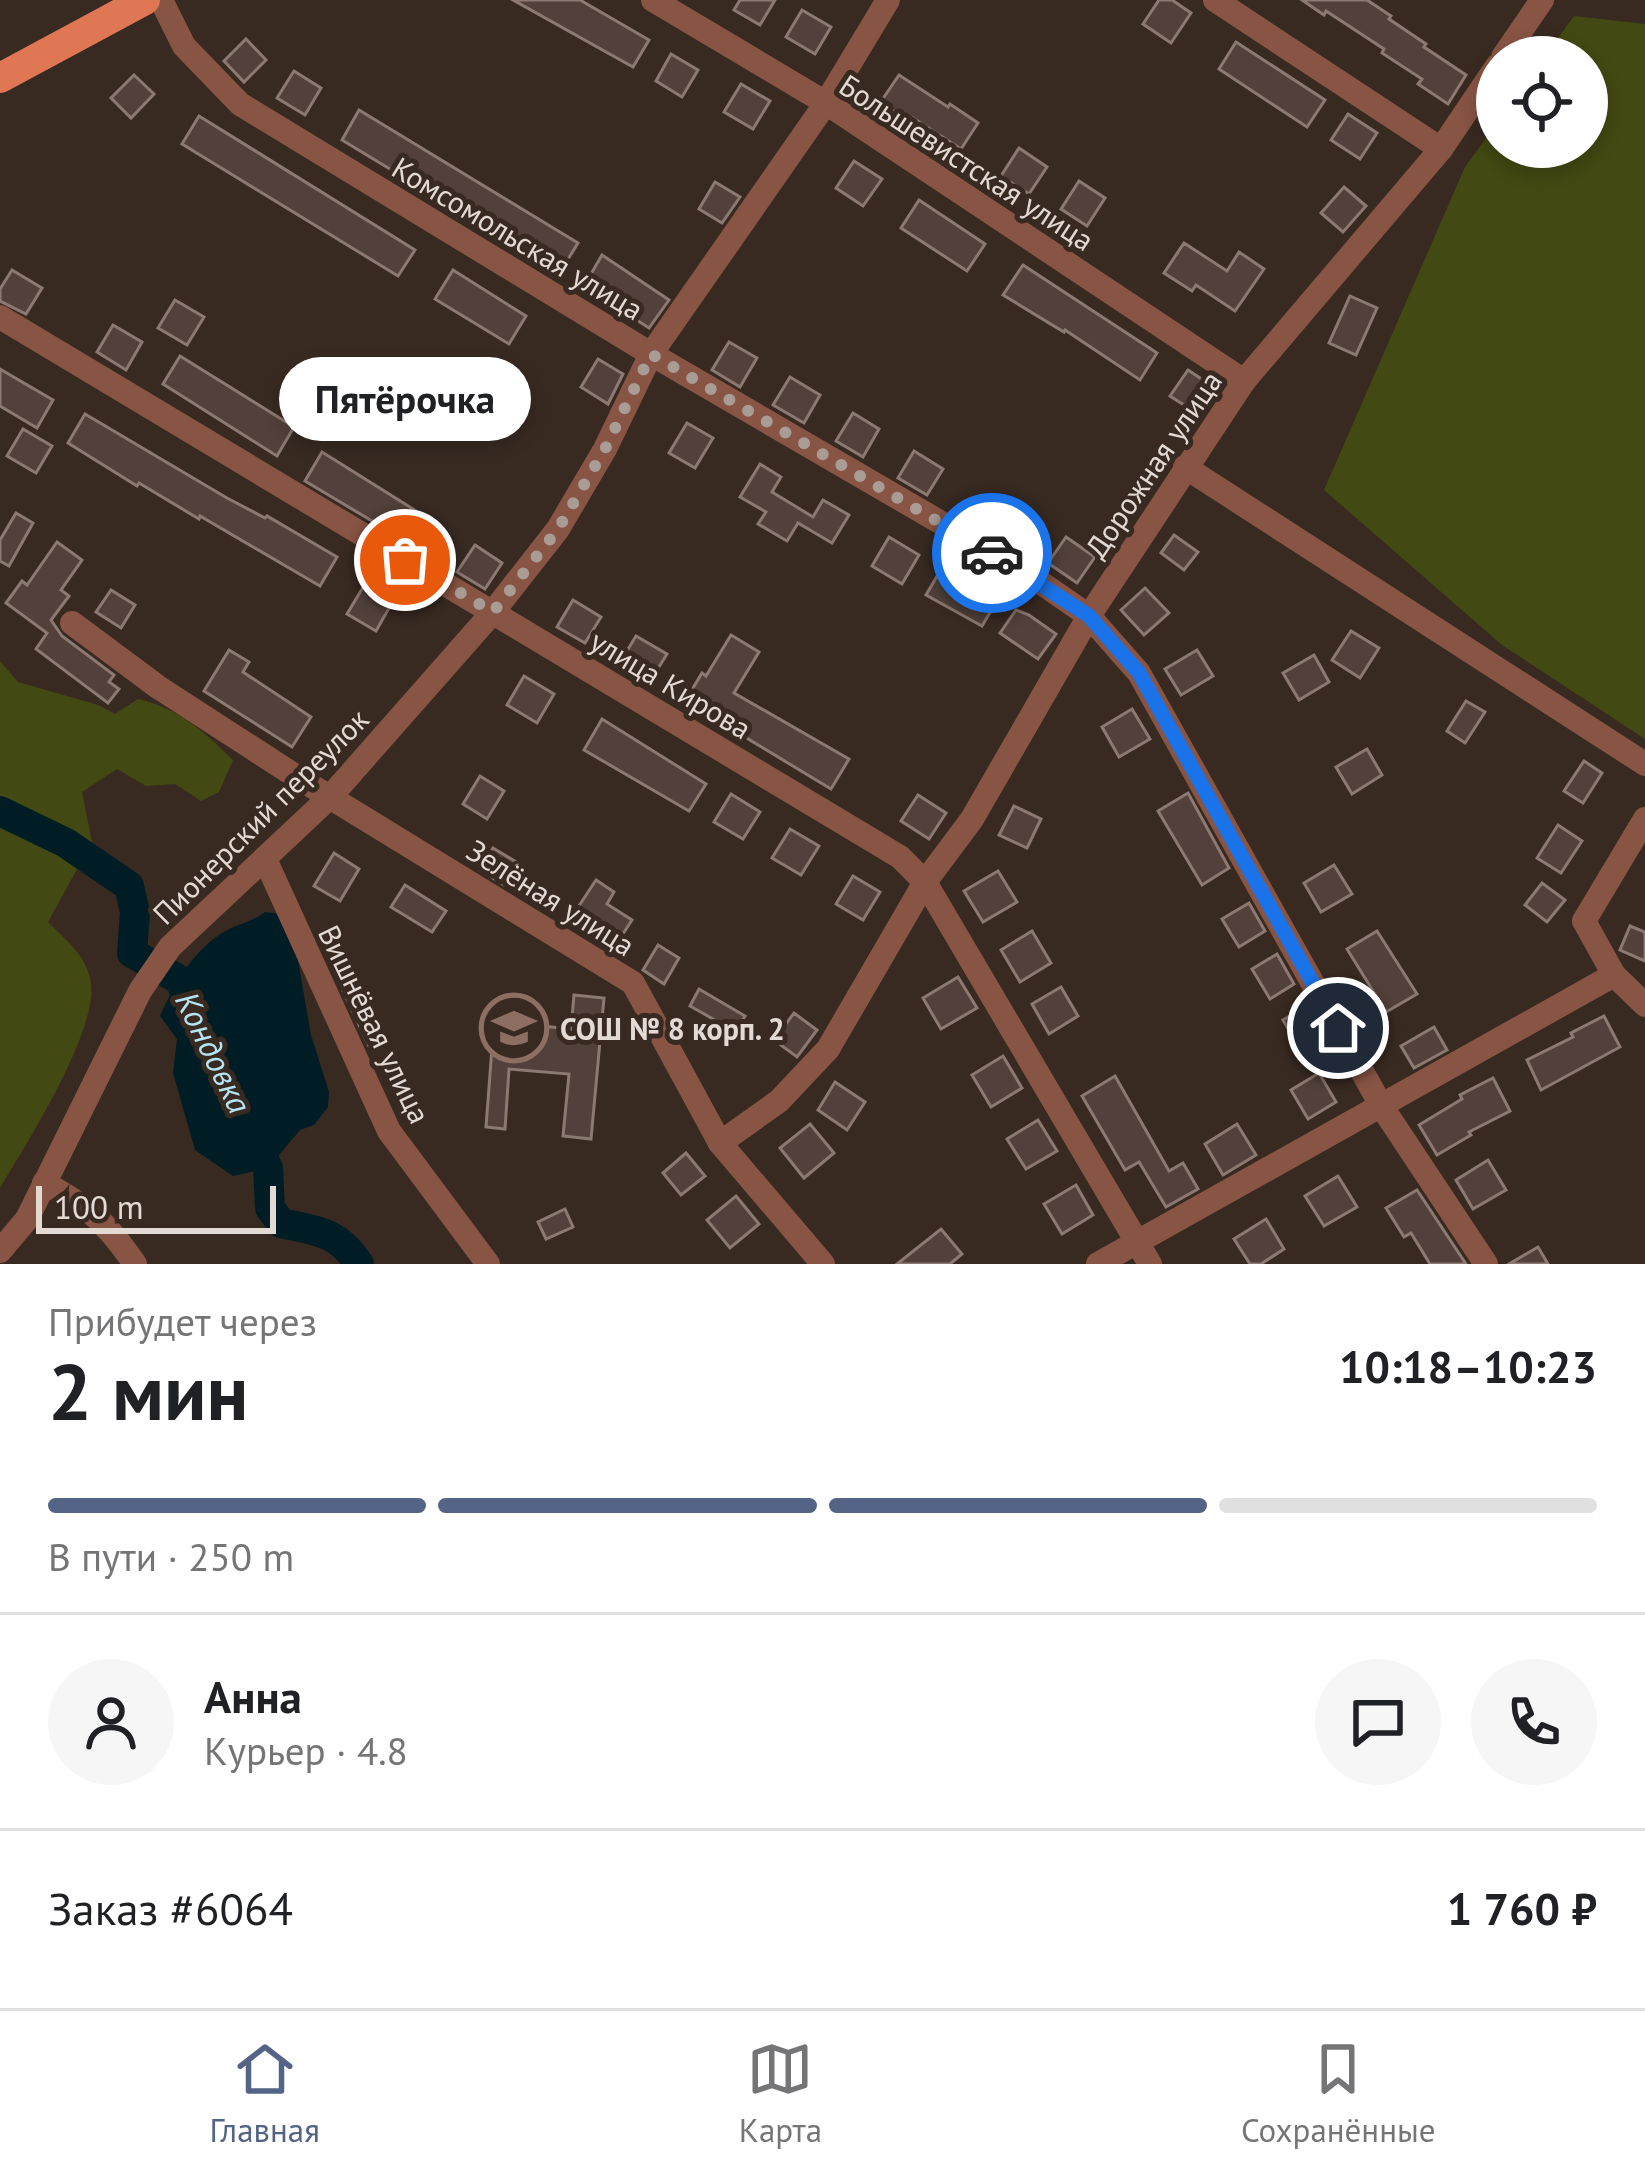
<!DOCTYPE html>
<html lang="ru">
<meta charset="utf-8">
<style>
:root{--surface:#fff;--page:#f6f6f6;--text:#202124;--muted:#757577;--line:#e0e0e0;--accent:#546486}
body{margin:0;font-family:"PT Sans",sans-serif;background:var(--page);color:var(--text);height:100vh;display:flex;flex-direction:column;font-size:45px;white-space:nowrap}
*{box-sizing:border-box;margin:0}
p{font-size:39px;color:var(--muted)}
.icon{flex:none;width:66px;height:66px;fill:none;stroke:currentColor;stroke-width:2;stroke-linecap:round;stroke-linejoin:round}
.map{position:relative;height:1264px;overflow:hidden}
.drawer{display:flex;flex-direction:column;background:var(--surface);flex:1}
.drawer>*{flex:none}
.controls{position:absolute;left:1476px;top:36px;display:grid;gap:24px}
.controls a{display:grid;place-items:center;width:132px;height:132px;border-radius:50%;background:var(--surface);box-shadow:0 6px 18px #0003;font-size:60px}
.scale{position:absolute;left:36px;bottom:30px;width:240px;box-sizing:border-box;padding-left:12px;border:6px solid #e4dad4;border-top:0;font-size:33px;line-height:42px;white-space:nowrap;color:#e4dad4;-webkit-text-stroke:9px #382a21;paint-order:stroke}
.pin{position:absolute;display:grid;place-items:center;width:102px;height:102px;color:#fff;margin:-51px;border:6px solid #fff;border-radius:50%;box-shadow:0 3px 12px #0007}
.courier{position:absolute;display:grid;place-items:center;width:120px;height:120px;margin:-60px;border:9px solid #1a73e8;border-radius:50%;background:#fff;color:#222;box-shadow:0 3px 15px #0007}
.bubble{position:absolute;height:84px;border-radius:42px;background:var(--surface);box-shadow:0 6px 18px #0003;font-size:39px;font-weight:700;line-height:84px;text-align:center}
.headline em{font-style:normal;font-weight:700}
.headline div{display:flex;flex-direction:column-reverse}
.headline{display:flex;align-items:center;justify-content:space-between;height:204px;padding:0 48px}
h1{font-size:78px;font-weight:700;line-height:90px}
.bar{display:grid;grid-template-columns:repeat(4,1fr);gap:18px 12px;align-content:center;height:144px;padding:0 48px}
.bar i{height:15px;border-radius:9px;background:var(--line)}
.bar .on{background:var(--accent)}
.bar p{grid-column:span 4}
.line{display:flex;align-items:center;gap:30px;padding:0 48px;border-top:3px solid var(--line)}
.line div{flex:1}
.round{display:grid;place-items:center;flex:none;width:126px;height:126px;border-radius:63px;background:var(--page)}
.tab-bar{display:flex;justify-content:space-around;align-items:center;height:168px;border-top:3px solid var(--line);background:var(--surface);font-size:33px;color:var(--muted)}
.tab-bar a{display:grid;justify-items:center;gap:6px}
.tab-bar .on{color:var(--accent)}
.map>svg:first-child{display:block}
.green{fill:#424912}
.water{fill:#001d25}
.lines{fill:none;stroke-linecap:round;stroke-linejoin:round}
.river{stroke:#001d25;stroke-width:30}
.building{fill:#52413a;stroke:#8c7971;stroke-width:3}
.minor{stroke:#885444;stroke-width:24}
.major{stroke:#df7654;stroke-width:30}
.done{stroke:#a89c95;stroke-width:12;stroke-dasharray:0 21.6}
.route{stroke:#1a73e8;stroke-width:15}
.labels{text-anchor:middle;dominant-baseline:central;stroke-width:10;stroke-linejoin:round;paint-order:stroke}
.street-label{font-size:30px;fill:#e4dad4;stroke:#382a21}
.poi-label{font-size:30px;font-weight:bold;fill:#e4dad4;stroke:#382a21;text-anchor:start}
.water-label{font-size:33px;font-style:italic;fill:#b5e5f4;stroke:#382a21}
</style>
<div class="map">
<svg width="1645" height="1264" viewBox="0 0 1645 1264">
<rect width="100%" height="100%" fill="#382a21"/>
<g class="green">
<polygon points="1574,16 1645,24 1645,739 1502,645 1324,490 1465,167 1497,123 1497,147 1587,147 1587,57 1544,57"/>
<path d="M0,661l18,21 80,23 17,9 23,-15c42,10 65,32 95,61l-14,32 -18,9 -26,-17 -29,2 -29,-17 -35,23 10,50 -44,80c18,18 39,34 43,61 7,48 -65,162 -91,205z"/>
</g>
<path class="water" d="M265,912l17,2 9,7 20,114 18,57 -1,15 -14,18 -14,5 -32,38 -35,8 -38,-26 -22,-77 4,-34 -17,-23c15,-32 31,-63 62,-83 14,-9 29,-10 43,-21z"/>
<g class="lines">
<g class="river">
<polyline points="0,811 66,843 129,886 135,912 132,953 180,980 195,1016"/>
<path d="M252,1135l16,33 2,40 11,15c36,8 57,8 78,41"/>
</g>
</g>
<g class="building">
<polygon points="513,0 580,0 649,40 633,67"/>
<polygon points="740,0 775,0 760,25 734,10"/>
<polygon points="1159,0 1172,0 1191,13 1171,43 1143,24"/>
<polygon points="1302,0 1367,0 1391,16 1389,19 1426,44 1424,47 1466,75 1448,104 1418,84 1422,79 1382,53 1384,49 1326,11 1324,15"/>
<polygon points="802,10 831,27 815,54 786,37"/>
<polygon points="246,39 266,60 244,82 224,61"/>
<polygon points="1236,42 1325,100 1307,127 1219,69"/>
<polygon points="671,54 698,70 682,97 656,81"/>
<polygon points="294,71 321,88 305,115 277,98"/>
<polygon points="134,75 154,94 131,118 111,98"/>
<polygon points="899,75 948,107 950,104 978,123 961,149 913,118 910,122 880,103"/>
<polygon points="741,84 770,101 753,129 724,112"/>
<polygon points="359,110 578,243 560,272 342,140"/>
<polygon points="1348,114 1377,133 1360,159 1331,140"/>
<polygon points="199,116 415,250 398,276 182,144"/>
<polygon points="1019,148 1047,167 1029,194 1001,176"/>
<polygon points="854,161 882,179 863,206 836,188"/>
<polygon points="1079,181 1105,198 1087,226 1061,209"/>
<polygon points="715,182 740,197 722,223 699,209"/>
<polygon points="1344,187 1366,206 1343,232 1321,213"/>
<polygon points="919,200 985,244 967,271 901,228"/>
<polygon points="1184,243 1227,271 1239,252 1264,269 1235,311 1196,285 1192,291 1164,273"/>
<polygon points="602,255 669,300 649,328 584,286"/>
<polygon points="1023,265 1157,353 1140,380 1065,330 1064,332 1003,295"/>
<polygon points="12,270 42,288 26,314 0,301 0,289"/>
<polygon points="453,270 526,316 509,344 435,299"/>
<polygon points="1350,296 1377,308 1356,355 1329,343"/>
<polygon points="175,300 204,317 187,345 158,328"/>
<polygon points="113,325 142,342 126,370 97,352"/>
<polygon points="729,342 757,358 740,387 712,370"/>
<polygon points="180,356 294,427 277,456 163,384"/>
<polygon points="598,359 623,374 608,404 581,387"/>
<polygon points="0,369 53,400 37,428 0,406"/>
<polygon points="1188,370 1215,388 1198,414 1170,396"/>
<polygon points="790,377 820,395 804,423 773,405"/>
<polygon points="308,395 333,410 317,437 292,423"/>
<polygon points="853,413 879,429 863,457 836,441"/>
<polygon points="85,414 227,498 265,518 267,516 337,557 320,586 200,516 199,519 139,483 137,486 68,443"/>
<polygon points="687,423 713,438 695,468 669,453"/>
<polygon points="23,429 52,446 36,473 7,456"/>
<polygon points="914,451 943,469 927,495 898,478"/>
<polygon points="322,452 429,519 414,546 305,481"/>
<polygon points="760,464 781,477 772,492 813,517 823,500 849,515 832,543 798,523 787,541 758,524 766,512 740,497"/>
<polygon points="1013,506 1043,524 1027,551 997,533"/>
<polygon points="16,513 33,523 9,566 0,561 0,540"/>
<polygon points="1174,535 1198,552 1184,570 1161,553"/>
<polygon points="889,537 919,555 902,584 872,566"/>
<polygon points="1066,537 1095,557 1077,583 1048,563"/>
<polygon points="57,542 82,560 61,590 69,596 51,620 62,636 114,675 109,682 119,689 108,703 36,649 47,633 6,603 22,581 27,585"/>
<polygon points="475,545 502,563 485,589 457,572"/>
<polygon points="943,566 998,599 982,626 926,595"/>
<polygon points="365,584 393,601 376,631 347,614"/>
<polygon points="1145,588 1169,613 1144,635 1121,610"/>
<polygon points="111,590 135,605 121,628 96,612"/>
<polygon points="573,600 601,617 585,643 557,627"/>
<polygon points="1016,610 1029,615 1056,634 1038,659 1000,633"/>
<polygon points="1351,631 1379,648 1360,678 1332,660"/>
<polygon points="731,635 759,652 734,693 849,759 831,789 710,716 708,718 684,703 702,673 706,676"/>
<polygon points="636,636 667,654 649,683 619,664"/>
<polygon points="229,650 249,662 243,672 311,717 292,747 204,691"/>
<polygon points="1197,650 1213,676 1181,695 1165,669"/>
<polygon points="1314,655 1329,682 1299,700 1283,673"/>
<polygon points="524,676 554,694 537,723 507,705"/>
<polygon points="1466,701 1485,712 1465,743 1447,731"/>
<polygon points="1132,709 1150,739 1119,757 1102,727"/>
<polygon points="602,719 706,784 689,811 584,750"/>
<polygon points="1367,749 1382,775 1352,794 1336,767"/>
<polygon points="1584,761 1602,773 1583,803 1564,791"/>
<polygon points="480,776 504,791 487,819 463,804"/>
<polygon points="1188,793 1229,868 1202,885 1158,811"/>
<polygon points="731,794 760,812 743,839 714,822"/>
<polygon points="918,795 946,813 929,839 901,821"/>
<polygon points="1014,806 1041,819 1027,848 999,835"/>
<polygon points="1558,825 1582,841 1561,873 1537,858"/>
<polygon points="790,829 819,846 801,875 772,858"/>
<polygon points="493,848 518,863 504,885 480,870"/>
<polygon points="334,853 359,869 340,901 314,886"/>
<polygon points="1334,865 1352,894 1321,912 1304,883"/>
<polygon points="998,871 1017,902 983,922 964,891"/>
<polygon points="853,876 880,892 863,920 836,904"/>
<polygon points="596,880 614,892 607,904 632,920 613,949 569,921"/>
<polygon points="1542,883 1565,900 1547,922 1525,905"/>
<polygon points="405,885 446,911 432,932 391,907"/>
<polygon points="1249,903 1265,931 1239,947 1222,919"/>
<polygon points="1630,926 1645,932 1645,961 1620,950"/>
<polygon points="1032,931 1051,963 1020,982 1001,950"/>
<polygon points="1377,931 1417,994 1386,1012 1347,949"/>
<polygon points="658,945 679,958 664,984 643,970"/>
<polygon points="1277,954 1294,984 1270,999 1252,969"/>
<polygon points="958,977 977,1008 941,1029 923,998"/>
<polygon points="360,983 386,1039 369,1046 343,991"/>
<polygon points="1061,987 1078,1016 1049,1034 1032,1004"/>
<polygon points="699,989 745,1016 736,1032 690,1006"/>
<polygon points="574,995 604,998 591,1139 563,1136 569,1074 509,1069 505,1129 486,1127 494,1021 571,1029"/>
<polygon points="1307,1006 1323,1036 1300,1050 1283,1020"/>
<polygon points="794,1013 817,1030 797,1057 774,1040"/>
<polygon points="1604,1016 1620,1047 1541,1090 1527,1060 1573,1037 1571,1033"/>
<polygon points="1434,1027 1447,1050 1414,1068 1401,1046"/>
<polygon points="1003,1056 1022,1088 991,1107 972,1075"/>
<polygon points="1319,1073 1336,1102 1308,1119 1291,1090"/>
<polygon points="1115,1076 1169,1171 1183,1163 1198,1189 1166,1207 1139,1162 1125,1170 1082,1096"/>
<polygon points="1493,1078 1510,1111 1469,1132 1471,1135 1437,1155 1419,1125 1462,1099 1460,1095"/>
<polygon points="835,1082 865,1102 847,1130 818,1110"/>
<polygon points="1038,1120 1057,1151 1026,1169 1007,1139"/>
<polygon points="810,1124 834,1153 804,1178 780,1148"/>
<polygon points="1237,1124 1256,1155 1223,1175 1205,1144"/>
<polygon points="686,1153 705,1176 681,1195 663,1173"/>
<polygon points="1488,1160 1506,1190 1473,1209 1456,1180"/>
<polygon points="1338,1176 1357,1207 1324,1226 1305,1196"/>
<polygon points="1076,1185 1093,1215 1062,1234 1044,1204"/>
<polygon points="1417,1190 1466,1264 1430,1264 1411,1233 1404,1237 1386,1208"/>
<polygon points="736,1196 759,1224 730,1248 707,1220"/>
<polygon points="565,1209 573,1227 546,1239 538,1222"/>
<polygon points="1266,1219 1284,1249 1261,1264 1250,1264 1234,1239"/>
<polygon points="941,1229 962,1254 950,1264 897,1264"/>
<polygon points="1538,1247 1548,1264 1509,1264"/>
</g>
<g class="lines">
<g class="minor">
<polyline points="161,0 184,46 240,104 651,354 1024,571 1089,616 1139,673 1382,1107 1486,1264"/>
<polyline points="653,0 826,103 1244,381"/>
<polyline points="1215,0 1441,149"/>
<polyline points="1503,57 1542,0"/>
<polyline points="0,317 900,857 925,882 1150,1264"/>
<polyline points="1185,467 1645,764"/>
<polyline points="72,623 158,687 297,777 633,983 720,1143 823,1264"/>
<polyline points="265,859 389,1131 488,1264"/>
<polyline points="1614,975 1645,1005"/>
<polyline points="720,1143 779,1101 828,1049 925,882 972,819 1089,616 1244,381 1441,149 1497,66"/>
<path d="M44,1183c45,24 62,39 91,81"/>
<polyline points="0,1251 27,1219 140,991 170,947 331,796 493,612 558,529 605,449 651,354 826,103 888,0"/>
<polyline points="1098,1264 1614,975 1584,921 1645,819"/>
</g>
<polyline class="major" points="0,78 145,0"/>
</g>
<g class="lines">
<polyline class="done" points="405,560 493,612 558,529 605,449 651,354 992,553"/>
<polyline class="route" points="992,553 1089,616 1139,673 1338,1028"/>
</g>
<defs>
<symbol id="school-ring" viewBox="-11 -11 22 22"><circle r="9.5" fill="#382a21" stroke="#8d6e63" stroke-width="1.5"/><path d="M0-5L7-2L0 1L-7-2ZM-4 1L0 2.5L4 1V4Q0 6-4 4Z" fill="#8d6e63"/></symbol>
</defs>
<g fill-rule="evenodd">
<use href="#school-ring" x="476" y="990" width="76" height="76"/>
</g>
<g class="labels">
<g class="street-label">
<text transform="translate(967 162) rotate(33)">Большевистская улица</text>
<text transform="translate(518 238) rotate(31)">Комсомольская улица</text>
<text transform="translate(1153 464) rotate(-56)">Дорожная улица</text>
<text transform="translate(671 684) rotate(31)">улица Кирова</text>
<text transform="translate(260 816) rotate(-45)">Пионерский переулок</text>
<text transform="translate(551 897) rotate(32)">Зелёная улица</text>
<text transform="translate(375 1024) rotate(64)">Вишнёвая улица</text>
</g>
<g class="poi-label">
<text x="560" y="1028">СОШ № 8 корп. 2</text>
</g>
<g class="water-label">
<text transform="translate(214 1052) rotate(64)">Кондовка</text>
</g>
</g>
</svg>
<div class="controls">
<a><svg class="icon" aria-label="locate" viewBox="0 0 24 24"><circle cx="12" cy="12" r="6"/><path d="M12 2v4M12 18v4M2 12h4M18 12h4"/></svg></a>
</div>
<div class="scale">100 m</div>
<div class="pin" style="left:405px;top:560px;background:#ea580c"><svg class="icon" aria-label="bag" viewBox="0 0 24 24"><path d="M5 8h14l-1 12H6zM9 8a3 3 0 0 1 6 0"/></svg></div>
<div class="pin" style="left:1338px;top:1028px;background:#1f2937"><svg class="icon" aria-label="home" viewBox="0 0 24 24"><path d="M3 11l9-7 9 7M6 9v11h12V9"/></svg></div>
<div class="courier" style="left:992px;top:553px"><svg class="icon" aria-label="car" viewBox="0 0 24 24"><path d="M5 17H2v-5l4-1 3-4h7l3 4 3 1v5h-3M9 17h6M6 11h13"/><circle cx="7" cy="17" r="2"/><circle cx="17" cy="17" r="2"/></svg></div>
<div class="bubble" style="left:279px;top:357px;width:252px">Пятёрочка</div>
</div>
<section class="drawer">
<div class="headline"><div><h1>2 мин</h1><p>Прибудет через</p></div><em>10:18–10:23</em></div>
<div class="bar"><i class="on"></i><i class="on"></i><i class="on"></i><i></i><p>В пути · 250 m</p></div>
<div class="line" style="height:216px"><a class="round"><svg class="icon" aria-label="person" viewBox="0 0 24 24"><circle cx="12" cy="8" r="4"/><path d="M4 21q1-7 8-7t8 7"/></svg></a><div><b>Анна</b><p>Курьер · 4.8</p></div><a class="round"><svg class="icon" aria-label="chat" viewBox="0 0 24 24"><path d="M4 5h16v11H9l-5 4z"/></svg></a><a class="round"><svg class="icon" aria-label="phone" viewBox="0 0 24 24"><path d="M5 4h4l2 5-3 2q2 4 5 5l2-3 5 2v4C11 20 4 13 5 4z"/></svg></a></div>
<div class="line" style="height:156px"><div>Заказ #6064</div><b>1 760 ₽</b></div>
</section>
<nav class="tab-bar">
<a class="on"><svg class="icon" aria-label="home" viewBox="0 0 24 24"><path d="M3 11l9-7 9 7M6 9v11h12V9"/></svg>Главная</a>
<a><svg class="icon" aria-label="map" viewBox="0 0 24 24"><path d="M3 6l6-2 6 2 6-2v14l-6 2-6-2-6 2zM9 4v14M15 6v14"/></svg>Карта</a>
<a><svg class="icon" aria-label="saved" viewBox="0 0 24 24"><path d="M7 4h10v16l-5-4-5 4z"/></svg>Сохранённые</a>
</nav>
